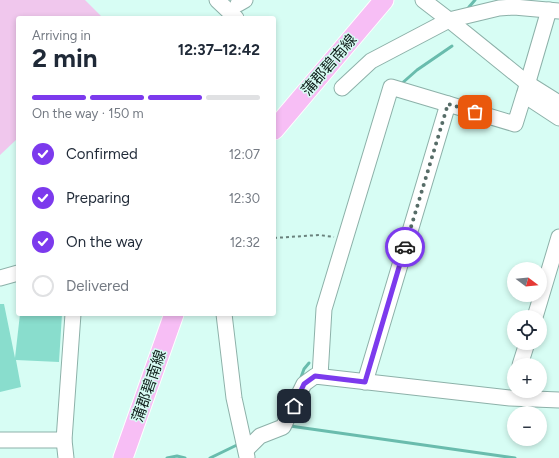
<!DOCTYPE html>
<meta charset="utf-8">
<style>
:root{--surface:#fff;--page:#f6f6f7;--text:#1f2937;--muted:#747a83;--line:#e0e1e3;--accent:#7c3aed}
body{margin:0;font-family:Figtree,"Noto Sans JP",sans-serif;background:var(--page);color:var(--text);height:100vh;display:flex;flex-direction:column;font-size:15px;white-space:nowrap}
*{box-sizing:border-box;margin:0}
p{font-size:13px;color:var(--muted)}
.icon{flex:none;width:22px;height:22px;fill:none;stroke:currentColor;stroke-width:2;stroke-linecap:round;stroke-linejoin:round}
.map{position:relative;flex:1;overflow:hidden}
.drawer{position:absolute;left:16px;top:16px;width:260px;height:300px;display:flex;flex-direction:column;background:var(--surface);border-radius:4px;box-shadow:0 2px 6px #0003}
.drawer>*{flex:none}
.needle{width:26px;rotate:106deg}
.tools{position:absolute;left:507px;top:262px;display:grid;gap:8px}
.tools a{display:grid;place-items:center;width:40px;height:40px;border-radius:50%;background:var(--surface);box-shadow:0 2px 6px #0003;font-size:20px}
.pin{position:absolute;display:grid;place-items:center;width:34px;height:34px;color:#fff;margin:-17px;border-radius:8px;box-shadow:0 2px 6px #0006}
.courier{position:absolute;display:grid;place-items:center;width:40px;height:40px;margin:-20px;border:3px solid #7c3aed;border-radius:50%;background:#fff;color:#222;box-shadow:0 1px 5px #0007}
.head em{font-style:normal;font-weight:700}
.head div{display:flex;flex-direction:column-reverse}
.head{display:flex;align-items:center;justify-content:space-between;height:68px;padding:0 16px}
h1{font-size:26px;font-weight:700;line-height:30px}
.bar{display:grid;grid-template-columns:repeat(4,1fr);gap:6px 4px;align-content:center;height:48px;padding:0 16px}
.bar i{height:5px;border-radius:3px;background:var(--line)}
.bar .current{background:var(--accent)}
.bar p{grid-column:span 4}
ol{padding:0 16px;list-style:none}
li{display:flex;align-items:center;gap:12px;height:44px}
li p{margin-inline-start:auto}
li .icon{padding:4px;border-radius:50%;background:var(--accent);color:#fff;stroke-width:4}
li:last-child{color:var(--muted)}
li i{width:22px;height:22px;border:2px solid var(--line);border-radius:50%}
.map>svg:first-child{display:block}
.green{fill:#f0c7ed}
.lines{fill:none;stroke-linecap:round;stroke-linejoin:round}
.stream{stroke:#69bcad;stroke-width:3}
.building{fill:#89ddcd}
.minor-casing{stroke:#8db1a9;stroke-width:17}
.major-casing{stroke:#fff;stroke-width:21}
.path{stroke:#6a827d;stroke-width:2;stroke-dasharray:3 3;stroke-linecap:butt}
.minor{stroke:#fff;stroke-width:15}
.major{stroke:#f7bef5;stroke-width:19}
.done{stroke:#566c67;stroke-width:4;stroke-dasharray:0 7.2}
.route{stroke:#7c3aed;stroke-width:5}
.labels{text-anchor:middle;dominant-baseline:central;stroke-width:3;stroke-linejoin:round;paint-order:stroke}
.street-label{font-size:15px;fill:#101e1b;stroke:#d7fdf4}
</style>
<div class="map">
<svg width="559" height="458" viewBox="0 0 559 458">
<rect width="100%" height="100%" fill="#d7fdf4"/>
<polygon class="green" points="0,0 85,0 103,18 18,18 18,138 0,155"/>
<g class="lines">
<g class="stream">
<polyline points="469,7 475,0"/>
<polyline points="400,85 417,70 452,46"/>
<polyline points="300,380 304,369 309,363"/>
<polyline points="290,426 515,458"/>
<polyline points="167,458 177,456 185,458"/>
<polyline points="210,458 239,444"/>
</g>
</g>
<polygon class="building" points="0,304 4,304 15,358 20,314 62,314 59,362 16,360 21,387 0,392"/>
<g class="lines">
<defs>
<g id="minor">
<polyline points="217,0 236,18"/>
<polyline points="423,0 449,20 499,8 514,7 559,11"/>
<polyline points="238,4 245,0"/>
<polyline points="342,88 371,61 449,20 527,83 559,103"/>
<polyline points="525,92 549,10"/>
<polyline points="0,278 18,273"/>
<polyline points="224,314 234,398 247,457"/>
<polyline points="535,317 559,237"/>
<polyline points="520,365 527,343"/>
<polyline points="320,376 324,309 391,87 448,104"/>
<polyline points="365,382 448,104 515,124 524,95 559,118"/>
<polyline points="0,440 64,440"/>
<polyline points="247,449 260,436 283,427 304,384 315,376 510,398 559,400"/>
<polyline points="66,458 64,440 73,314"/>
</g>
<g id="major">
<polyline points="274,130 384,0"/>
<polyline points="123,458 174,314"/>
</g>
</defs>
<use href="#minor" class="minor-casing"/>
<use href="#major" class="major-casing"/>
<polyline class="path" points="274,238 319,235 334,237"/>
<use href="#minor" class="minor"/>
<use href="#major" class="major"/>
</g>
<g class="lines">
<polyline class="done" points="405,247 448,104 475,112"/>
<polyline class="route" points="294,406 304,384 315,376 365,382 405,247"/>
</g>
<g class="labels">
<g class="street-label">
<text transform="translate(329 65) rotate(-49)">蒲郡碧南線</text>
<text transform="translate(149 386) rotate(-71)">蒲郡碧南線</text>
</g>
</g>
</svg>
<div class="tools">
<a><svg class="needle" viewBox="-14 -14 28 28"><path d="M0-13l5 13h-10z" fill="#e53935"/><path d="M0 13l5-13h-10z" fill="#747a83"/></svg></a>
<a><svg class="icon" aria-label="locate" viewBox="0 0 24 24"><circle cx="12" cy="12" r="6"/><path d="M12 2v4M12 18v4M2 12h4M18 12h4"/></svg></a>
<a>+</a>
<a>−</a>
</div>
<div class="pin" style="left:475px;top:112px;background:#ea580c"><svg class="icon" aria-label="bag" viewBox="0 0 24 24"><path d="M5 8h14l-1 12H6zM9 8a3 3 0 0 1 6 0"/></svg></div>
<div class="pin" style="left:294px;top:406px;background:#1f2937"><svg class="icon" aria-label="home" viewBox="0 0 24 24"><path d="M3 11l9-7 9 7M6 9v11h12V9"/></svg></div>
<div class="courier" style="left:405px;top:247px"><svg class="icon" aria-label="car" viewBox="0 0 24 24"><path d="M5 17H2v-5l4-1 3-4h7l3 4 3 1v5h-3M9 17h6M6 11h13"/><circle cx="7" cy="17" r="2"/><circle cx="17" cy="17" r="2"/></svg></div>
<section class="drawer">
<div class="head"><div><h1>2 min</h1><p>Arriving in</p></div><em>12:37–12:42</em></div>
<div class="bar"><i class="current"></i><i class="current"></i><i class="current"></i><i></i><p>On the way · 150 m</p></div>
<ol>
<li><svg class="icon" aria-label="check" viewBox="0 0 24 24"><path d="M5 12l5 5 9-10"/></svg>Confirmed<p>12:07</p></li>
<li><svg class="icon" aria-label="check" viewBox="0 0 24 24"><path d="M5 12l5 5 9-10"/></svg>Preparing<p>12:30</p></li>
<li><svg class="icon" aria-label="check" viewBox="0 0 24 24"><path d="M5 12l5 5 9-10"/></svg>On the way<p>12:32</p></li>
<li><i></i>Delivered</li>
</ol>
</section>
</div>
